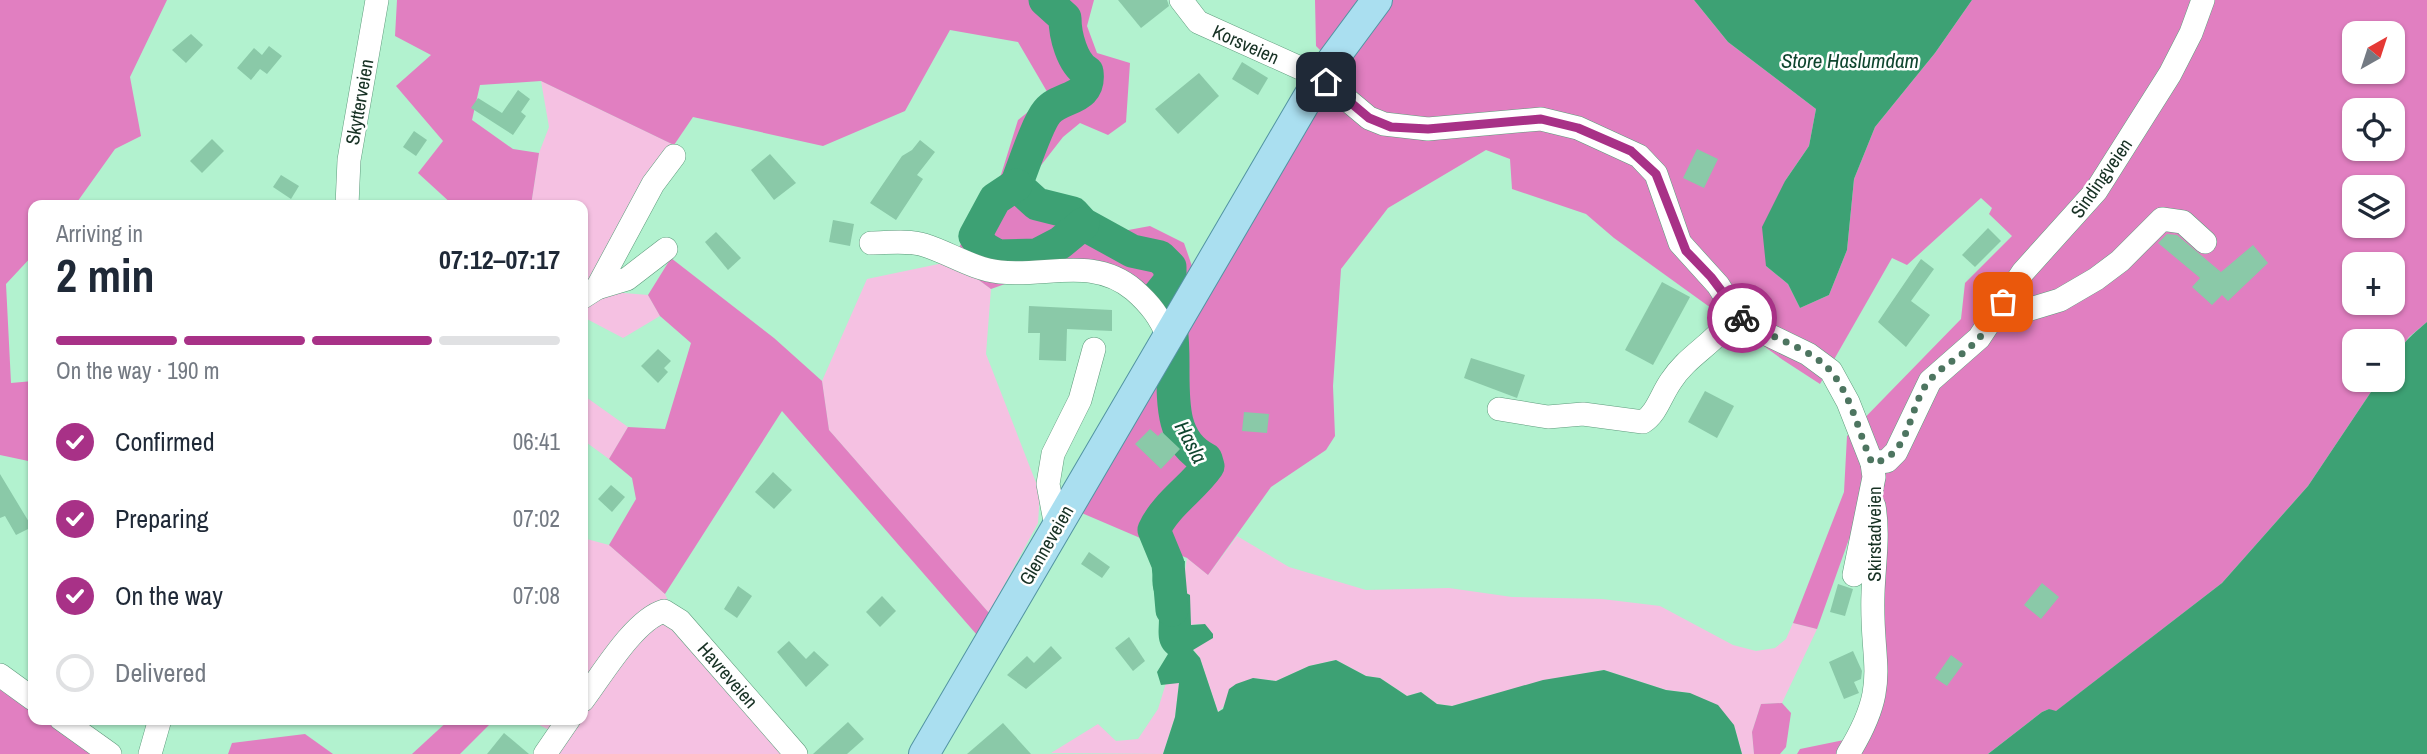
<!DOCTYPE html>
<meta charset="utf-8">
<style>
:root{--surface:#fff;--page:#f6f6f7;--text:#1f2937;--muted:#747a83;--line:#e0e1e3;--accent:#a83187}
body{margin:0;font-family:"Archivo Narrow",sans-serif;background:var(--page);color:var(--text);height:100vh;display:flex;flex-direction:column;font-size:26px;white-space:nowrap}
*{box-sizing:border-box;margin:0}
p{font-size:23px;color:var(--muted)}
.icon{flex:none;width:38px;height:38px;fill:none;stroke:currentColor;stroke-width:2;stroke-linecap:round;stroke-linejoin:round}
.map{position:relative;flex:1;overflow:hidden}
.panel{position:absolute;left:28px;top:200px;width:560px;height:525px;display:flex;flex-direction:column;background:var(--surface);border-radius:14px;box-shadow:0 2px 5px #0004}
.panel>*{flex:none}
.needle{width:46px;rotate:39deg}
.fabs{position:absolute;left:2342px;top:21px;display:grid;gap:14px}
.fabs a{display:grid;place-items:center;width:63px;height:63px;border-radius:14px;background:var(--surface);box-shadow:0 2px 5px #0004;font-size:35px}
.pin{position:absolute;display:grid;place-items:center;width:60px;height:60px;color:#fff;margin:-30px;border-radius:14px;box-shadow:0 4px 10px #0006}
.courier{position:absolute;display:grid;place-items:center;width:70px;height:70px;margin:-35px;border:5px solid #a83187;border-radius:50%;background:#fff;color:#222;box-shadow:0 2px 9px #0007}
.headline em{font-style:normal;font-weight:700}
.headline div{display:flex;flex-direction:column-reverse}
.headline{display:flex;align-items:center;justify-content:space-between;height:119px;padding:0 28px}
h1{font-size:46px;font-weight:700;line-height:52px}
.bar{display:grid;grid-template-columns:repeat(4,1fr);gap:10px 7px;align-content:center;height:84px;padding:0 28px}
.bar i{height:9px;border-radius:5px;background:var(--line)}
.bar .on{background:var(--accent)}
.bar p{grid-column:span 4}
ol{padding:0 28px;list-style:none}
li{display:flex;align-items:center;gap:21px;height:77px}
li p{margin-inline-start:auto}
li .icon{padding:7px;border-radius:50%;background:var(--accent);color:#fff;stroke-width:4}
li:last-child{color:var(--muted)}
li i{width:38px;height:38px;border:4px solid var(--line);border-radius:50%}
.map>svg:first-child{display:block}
.green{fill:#f5c1e2}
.forest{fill:#e17fc1;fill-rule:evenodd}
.water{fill:#3da174}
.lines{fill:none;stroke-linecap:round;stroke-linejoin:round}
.river{stroke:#3da174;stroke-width:33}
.building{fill:#8ac9a8}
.minor-casing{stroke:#5e9b7c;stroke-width:24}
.major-casing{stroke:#5294a2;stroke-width:32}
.minor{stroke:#fff;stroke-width:23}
.major{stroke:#aadff0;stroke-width:30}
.done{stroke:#4d7560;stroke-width:7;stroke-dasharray:0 12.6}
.route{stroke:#a83187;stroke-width:9}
.labels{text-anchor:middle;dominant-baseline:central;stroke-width:5;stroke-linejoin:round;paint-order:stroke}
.street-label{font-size:19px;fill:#173124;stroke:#fff}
.water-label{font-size:21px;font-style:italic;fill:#0f462f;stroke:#fff}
</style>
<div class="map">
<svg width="2427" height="754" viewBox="0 0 2427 754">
<rect width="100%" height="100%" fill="#b2f2cf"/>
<g class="green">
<polygon points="541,81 674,145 624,227 612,292 648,295 660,316 623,338 583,317 583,205 531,205 539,153 549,127"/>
<polygon points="953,261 991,289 986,354 1040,493 1038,523 989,613 829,430 822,381 867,279"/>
<polygon points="583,395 628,427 609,459 583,440"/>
<polygon points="1237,536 1289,567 1366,590 1449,588 1512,597 1602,599 1660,606 1733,645 1756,651 1775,648 1786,639 1793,623 1817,629 1782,703 1761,704 1752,732 1754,754 1742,754 1734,725 1690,693 1666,690 1604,670 1543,681 1452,706 1437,704 1421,692 1407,696 1380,678 1366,676 1336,660 1309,666 1276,681 1253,678 1218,712 1200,658 1193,649 1202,644 1200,624 1190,625 1190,595 1182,591 1187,558 1208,575"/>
<polygon points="583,538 609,545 665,594 678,624 788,754 541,754 551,731 528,719 583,719"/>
<polygon points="1175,681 1179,682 1175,717 1163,754 1051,753 1098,724 1116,741 1138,739 1158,709 1166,683"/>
</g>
<g class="forest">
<polygon points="0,0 167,0 130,77 141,136 115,149 75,205 33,205 33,255 6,284 11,383 33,381 33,462 0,455"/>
<polygon points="397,0 1094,0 1087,26 1097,53 1130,63 1126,122 1108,135 1080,123 1063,137 1028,182 1044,197 1123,231 1150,226 1184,243 1193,269 1167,311 1095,277 1005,284 991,289 953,261 964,237 1000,178 1018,120 1049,95 1018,42 950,30 905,111 823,146 693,117 674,145 541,81 480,85 472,120 513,149 539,153 531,205 453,205 418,173 443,141 396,86 431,55 395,36"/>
<path d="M1315,0h379l34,42 88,67 -7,37 -24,35 -19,85 22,18 12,24 29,-13 18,-45 7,-71 21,-52 60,-74 37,-53h455v322l-18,15 -17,24v-20h-38v39h25l-71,106 -86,97 -167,129 -6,-3 -7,3 -54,42h-191l3,-5 44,-9 17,-28 11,-45 -7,-121 -16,-7 -32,90 -24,-6 51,-131 3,-56 114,-117 4,-36 47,-47 -23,-22 3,-6 -11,-10 -74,67 -15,-7 -72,126 -37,-24 -169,-122 -28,-24 -74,-25 -2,-30 -24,-9 -98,58 -47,61 -8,117 2,50 -9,14 -55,37 -63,88 -21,-17 -110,-47 259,-445 -20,-20zM2354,33h38v39h-38zM2354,110h38v39h-38zM2354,187h38v39h-38zM2354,264h38v39h-38z"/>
<polygon points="671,258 774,338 822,381 829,430 989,613 977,635 782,411 665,594 609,545 636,499 632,478 609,459 628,427 665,429 691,343 660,316 648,295"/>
<polygon points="0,666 33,688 33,719 79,719 111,740 112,754 0,754"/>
<polygon points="1782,703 1791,713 1786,747 1780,754 1754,754 1752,732 1761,704"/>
<polygon points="450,719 495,719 460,754 412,754"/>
<polygon points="305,734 333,754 228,754 232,743"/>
</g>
<g class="water">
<polygon points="1694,0 1972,0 1935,53 1875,127 1854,179 1847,250 1829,295 1800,308 1788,284 1766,266 1762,227 1785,181 1809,146 1816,109 1728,42"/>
<path d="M2427,322v432h-439l54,-42 7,-3 7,2 166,-128 86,-97 71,-106h13c0,-29 14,-40 35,-58z"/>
<path d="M1185,561l-3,30 8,4 1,30 14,-1 8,10v4l-20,12 7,8 18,54 5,-3 6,-20 7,-5 17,-6 23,3 33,-15 27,-6 30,16 14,2 27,18 14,-4 16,12 15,2 91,-26 61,-10 62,20 24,3 28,12 16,20 8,29h-579l12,-37 4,-34 -18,2 -4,-13 11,-18c-14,-11 -8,-27 -9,-42 0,-16 -9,-20 -6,-38l15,-10z"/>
</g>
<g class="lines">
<g class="river">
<path d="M1045,0l20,18c0,17 7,45 22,54 4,29 -26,23 -40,40 -10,12 -24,56 -31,73l21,19 36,9 10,11 49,27 28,6 10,10v14l-12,15c35,41 -11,134 48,163l2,7c-15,22 -43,39 -54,64l14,34 4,46"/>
<polyline points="1016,185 995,199 975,236 984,248 998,256 1037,255 1060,243 1083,224"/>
</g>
</g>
<g class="building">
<polygon points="1118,0 1167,0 1169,6 1141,28"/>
<polygon points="191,34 203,45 186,63 172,50"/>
<polygon points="269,46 282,56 267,74 260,69 251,80 237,68 254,48 262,55"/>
<polygon points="1242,62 1268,78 1258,95 1232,79"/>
<polygon points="1199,73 1219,96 1178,134 1155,109"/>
<polygon points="518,90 530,99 521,112 526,116 513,135 471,108 478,98 502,113"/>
<polygon points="414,131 427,140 416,156 403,147"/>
<polygon points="212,139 224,151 202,173 190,161"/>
<polygon points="920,140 935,152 917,175 923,179 896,220 870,203 902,156 912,150"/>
<polygon points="1697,149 1718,159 1704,188 1683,178"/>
<polygon points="770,154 796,183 774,200 751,170"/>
<polygon points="281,175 299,186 291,199 273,187"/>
<polygon points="833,220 854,224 850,246 829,242"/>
<polygon points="1988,228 2001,241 1975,267 1962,255"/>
<polygon points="716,232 741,258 728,270 705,242"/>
<polygon points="2167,234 2177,235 2221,272 2253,245 2268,263 2228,301 2222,295 2212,305 2192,287 2200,278 2158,243"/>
<polygon points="1921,259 1934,269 1911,301 1930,315 1906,347 1878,322"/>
<polygon points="1662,282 1690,297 1653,365 1625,350"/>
<polygon points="1029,306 1112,310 1112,331 1067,329 1066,361 1039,360 1040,333 1028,333"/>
<polygon points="658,349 671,361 664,368 668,372 658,383 641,366"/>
<polygon points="1471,358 1525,375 1517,398 1464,378"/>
<polygon points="1705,391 1734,406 1717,438 1688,422"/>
<polygon points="1244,412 1269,414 1267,433 1242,431"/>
<polygon points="1150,429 1158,436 1162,432 1180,449 1161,469 1135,444"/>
<polygon points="773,472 792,490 774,509 755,492"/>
<polygon points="0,474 32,527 16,535 5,516 0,518"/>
<polygon points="611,485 625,497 612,512 598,499"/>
<polygon points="1089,552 1110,567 1102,578 1081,564"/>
<polygon points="2042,583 2059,597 2041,619 2024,605"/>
<polygon points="1838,584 1853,589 1845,616 1830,612"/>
<polygon points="738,586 752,596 737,618 724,609"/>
<polygon points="882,596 896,611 880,627 866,612"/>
<polygon points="1129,637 1145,661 1133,671 1115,648"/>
<polygon points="789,641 806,659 814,651 829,665 806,687 777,652"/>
<polygon points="1051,646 1062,658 1026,689 1007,675 1027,656 1034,663"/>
<polygon points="1853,651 1862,671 1861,679 1854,682 1859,693 1844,699 1829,662"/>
<polygon points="1951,655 1963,664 1947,686 1935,678"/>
<polygon points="848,722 864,739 847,754 813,754"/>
<polygon points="1003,723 1031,754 967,754"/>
<polygon points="504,733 529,754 487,754"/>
</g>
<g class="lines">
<defs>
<g id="minor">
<polyline points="1181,0 1198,22 1320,77 1369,118 1384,124 1428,129 1541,119 1578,128 1639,156 1656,174 1680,243 1718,285 1735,312 1758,330 1808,354 1831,371 1848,402 1872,463 1874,477 1854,575"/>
<polyline points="347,205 349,160 377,0"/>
<path d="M871,243c16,0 37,-3 53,2 26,8 48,24 76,27 47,5 94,-16 134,18 16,14 26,27 34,47"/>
<polyline points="597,288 653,184 674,156"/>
<polyline points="583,297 597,288 627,279 666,249"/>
<polyline points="1994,320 2060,300 2096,279 2120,261 2162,219 2183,222 2205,242"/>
<path d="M1499,409l49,8 35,-3 60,8c14,-9 18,-27 28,-41 18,-28 47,-38 64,-69"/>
<polyline points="1872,463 1887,461 1896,452 1930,381 1979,338 2023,272 2096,191 2170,74 2191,33 2203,0"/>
<polyline points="1061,519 1054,516 1048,484 1053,454 1080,400 1094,349"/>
<polyline points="0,675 33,699"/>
<path d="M583,700c19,-25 51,-80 81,-89l16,10 116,133"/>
<polyline points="61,719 110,754"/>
<polyline points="150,754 160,719"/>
<polyline points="545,754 569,719"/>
<path d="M1848,754c44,-71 22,-88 25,-161 1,-29 6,-59 1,-87"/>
</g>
<polyline id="major" points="924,754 1320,77 1377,0"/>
</defs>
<use href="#minor" class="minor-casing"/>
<use href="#major" class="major-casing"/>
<use href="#minor" class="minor"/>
<use href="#major" class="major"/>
</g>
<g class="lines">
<path class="done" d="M1742,318c23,18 51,24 75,41 32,21 40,71 55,104 36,-5 36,-48 52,-75 11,-18 29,-26 44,-39 15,-13 26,-29 35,-47"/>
<polyline class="route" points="1326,82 1369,118 1391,127 1428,129 1541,119 1578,128 1631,151 1656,174 1686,251 1711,277 1742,318"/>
</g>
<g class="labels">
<g class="street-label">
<text transform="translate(1246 44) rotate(24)">Korsveien</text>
<text transform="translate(359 102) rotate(-80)">Skytterveien</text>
<text transform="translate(2101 178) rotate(-55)">Sindingveien</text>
<text transform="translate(1874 534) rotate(-90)">Skirstadveien</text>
<text transform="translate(1046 545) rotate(-60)">Glenneveien</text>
<text transform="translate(728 675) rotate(49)">Havreveien</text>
</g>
<g class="water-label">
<text x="1850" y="60">Store Haslumdam</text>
<text transform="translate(1191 442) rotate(62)">Hasla</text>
</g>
</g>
</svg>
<div class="fabs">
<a><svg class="needle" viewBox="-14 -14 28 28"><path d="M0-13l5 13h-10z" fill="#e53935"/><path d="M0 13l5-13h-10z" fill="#747a83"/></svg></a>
<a><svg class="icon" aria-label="locate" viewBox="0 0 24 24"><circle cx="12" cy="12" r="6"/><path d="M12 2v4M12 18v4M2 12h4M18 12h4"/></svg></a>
<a><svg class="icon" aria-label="layers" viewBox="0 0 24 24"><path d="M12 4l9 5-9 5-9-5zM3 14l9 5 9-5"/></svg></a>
<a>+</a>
<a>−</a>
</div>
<div class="pin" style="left:2003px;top:302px;background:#ea580c"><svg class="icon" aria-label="bag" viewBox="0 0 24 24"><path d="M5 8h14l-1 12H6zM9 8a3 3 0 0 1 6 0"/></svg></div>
<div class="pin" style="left:1326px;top:82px;background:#1f2937"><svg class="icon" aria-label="home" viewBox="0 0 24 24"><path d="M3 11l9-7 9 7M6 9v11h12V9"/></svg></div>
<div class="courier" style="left:1742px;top:318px"><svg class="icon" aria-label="bike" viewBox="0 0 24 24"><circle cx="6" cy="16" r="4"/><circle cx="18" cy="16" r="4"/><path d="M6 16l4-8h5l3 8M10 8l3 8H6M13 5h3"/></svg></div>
<section class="panel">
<div class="headline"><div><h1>2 min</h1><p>Arriving in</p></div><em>07:12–07:17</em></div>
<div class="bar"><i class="on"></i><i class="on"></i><i class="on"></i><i></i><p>On the way · 190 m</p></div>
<ol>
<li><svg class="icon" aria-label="check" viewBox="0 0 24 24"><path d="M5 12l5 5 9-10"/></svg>Confirmed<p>06:41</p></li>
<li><svg class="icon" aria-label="check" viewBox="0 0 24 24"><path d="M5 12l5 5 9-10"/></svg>Preparing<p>07:02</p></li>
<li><svg class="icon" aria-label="check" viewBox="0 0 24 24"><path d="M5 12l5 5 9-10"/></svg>On the way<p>07:08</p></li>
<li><i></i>Delivered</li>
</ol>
</section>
</div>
